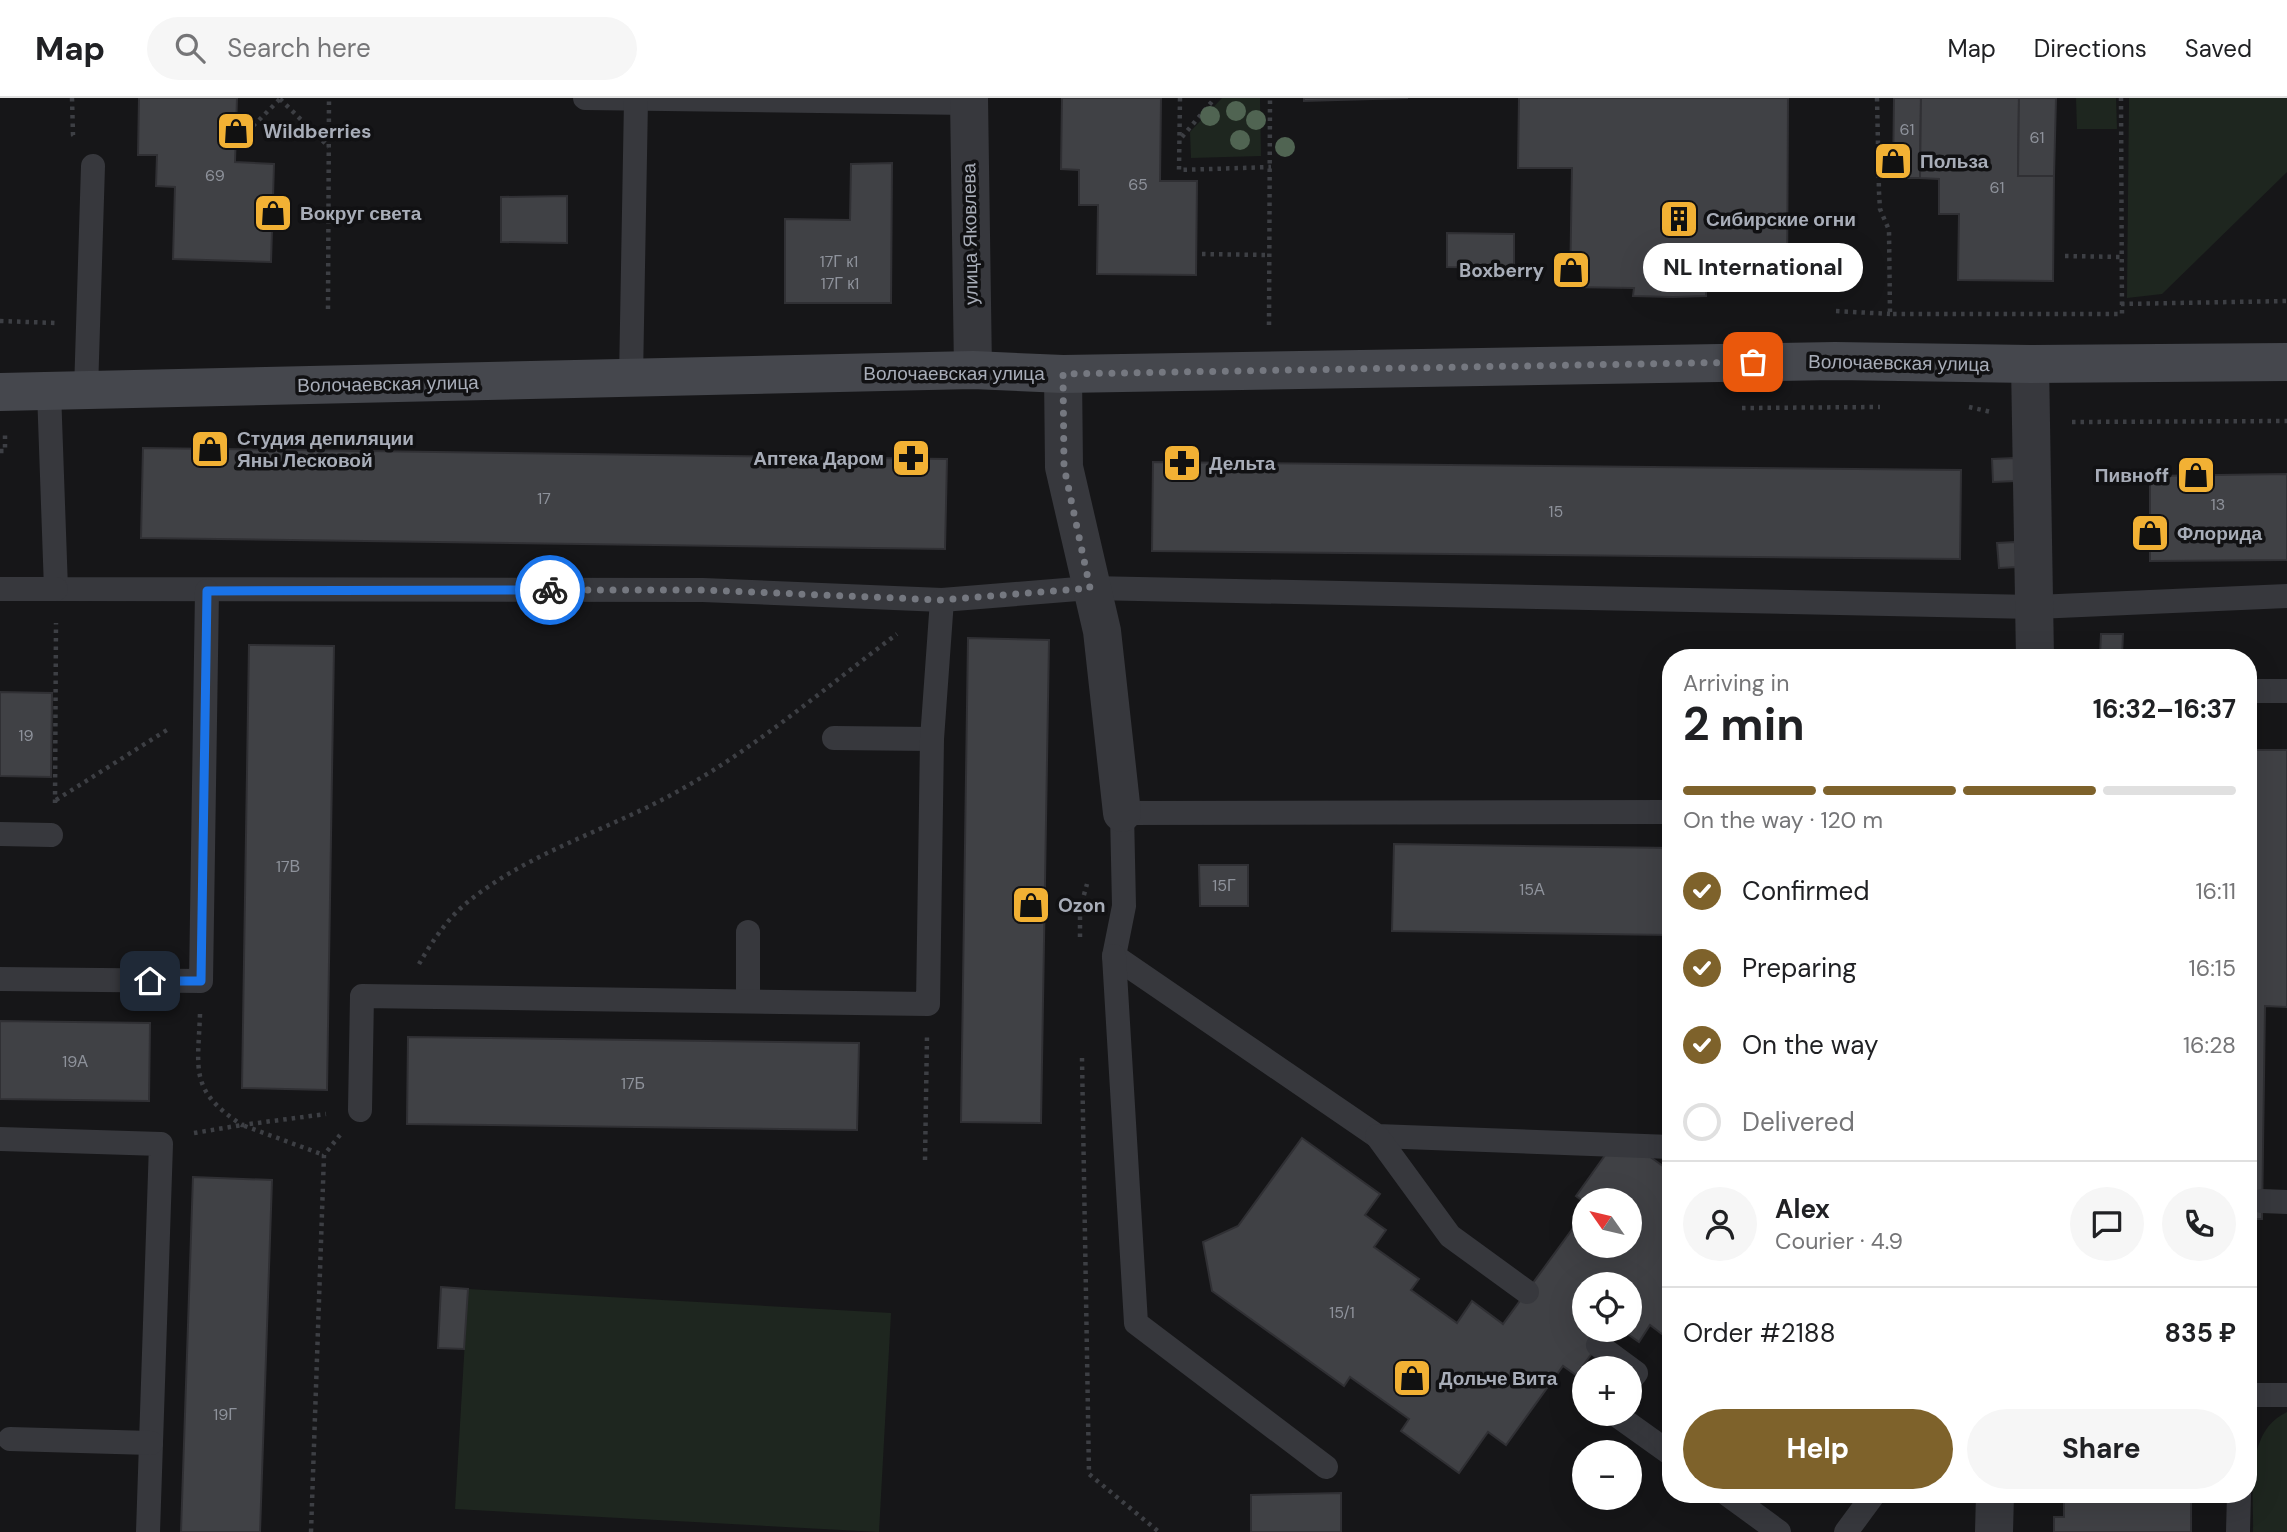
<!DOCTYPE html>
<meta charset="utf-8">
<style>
:root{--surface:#fff;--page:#f6f6f6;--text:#202124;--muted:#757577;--line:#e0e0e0;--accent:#7e622b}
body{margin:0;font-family:"DM Sans",sans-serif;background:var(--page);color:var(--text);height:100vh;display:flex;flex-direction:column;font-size:26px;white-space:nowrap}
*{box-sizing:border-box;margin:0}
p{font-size:23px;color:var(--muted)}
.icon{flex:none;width:38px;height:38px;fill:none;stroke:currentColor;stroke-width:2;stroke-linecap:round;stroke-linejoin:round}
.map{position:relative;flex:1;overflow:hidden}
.side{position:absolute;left:1662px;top:551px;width:595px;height:854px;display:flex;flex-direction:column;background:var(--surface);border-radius:28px;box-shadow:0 7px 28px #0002}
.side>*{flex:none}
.needle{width:46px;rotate:304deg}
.buttons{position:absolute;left:1572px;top:1090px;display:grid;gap:14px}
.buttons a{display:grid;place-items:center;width:70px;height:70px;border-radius:50%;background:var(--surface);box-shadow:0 7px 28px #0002;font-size:35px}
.pin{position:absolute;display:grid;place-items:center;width:60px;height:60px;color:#fff;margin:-30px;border-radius:14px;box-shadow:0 4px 10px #0006}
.courier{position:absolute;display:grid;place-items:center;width:70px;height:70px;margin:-35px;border:5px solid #1a73e8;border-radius:50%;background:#fff;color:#222;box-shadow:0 2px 9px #0007}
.bubble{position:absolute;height:49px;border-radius:24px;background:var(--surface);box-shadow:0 7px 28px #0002;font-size:23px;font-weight:700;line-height:49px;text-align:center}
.headline em{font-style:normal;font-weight:700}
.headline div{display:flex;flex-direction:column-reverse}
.headline{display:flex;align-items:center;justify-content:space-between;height:119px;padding:0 21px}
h1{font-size:46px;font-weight:700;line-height:52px}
.bar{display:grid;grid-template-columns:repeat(4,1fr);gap:10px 7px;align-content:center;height:84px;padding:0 21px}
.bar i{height:9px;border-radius:5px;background:var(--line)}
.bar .selected{background:var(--accent)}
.bar p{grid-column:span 4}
.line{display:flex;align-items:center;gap:18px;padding:0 21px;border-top:2px solid var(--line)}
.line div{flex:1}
.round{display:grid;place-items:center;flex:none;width:74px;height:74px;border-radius:37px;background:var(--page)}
ol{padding:0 21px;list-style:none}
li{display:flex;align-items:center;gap:21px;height:77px}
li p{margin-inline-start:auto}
li .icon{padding:7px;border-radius:50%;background:var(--accent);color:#fff;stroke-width:4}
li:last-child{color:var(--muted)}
li i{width:38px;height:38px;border:4px solid var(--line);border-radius:50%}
.primary-button{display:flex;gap:14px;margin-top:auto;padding:14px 21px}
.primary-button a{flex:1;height:80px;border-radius:42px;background:var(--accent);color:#fff;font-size:28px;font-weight:700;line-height:80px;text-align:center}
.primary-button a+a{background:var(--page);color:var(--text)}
header{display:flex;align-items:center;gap:42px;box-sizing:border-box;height:98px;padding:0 35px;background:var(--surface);border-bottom:2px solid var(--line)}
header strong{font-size:33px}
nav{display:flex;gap:38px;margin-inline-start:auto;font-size:24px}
.search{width:490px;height:63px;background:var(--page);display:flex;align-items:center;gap:18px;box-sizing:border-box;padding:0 24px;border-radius:38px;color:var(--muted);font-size:26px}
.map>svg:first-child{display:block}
.green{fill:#1e261f}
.building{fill:#404145;stroke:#303034;stroke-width:2}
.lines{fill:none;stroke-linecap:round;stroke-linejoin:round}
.path{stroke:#3d3f44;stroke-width:4.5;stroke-dasharray:3.5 5;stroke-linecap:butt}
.lane{stroke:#37383d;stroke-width:24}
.street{stroke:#37383d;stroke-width:38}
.secondary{stroke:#45474d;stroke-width:38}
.tree{fill:#506452}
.done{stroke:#757880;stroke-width:7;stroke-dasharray:0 12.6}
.route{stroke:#1a73e8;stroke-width:9}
.labels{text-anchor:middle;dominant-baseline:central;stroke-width:7;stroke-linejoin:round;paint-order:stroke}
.number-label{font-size:16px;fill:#8e929b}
.poi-label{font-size:19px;font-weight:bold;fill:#a8adb8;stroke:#111113;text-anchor:start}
.street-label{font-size:19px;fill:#a8adb8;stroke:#111113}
</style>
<header>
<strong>Map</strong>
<div class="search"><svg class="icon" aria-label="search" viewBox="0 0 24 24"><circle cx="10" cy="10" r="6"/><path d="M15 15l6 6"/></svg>Search here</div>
<nav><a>Map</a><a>Directions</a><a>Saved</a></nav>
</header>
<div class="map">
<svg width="2287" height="1434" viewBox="0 0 2287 1434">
<rect width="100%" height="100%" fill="#161618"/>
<g class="green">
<polygon points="1222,0 1260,0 1261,58 1191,60 1190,34"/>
<polygon points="2076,0 2116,0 2117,31 2077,31"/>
<polygon points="2129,0 2287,0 2287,74 2162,196 2127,200"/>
<polygon points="468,1191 891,1215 879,1434 455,1411"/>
<path d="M2287,1314v120h-34c1,-40 -9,-100 34,-120z"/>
</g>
<g class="building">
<polygon points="139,0 237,0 235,64 274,66 271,164 173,161 175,89 156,88 157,57 138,57"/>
<polygon points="1062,0 1161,0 1160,83 1197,83 1196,177 1097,176 1098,107 1079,107 1079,72 1061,71"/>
<polygon points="1304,0 1408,0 1304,3"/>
<polygon points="1519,0 1788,0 1787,191 1706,191 1706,198 1673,199 1633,198 1634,190 1570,189 1572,70 1518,70"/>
<polygon points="1894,0 1921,0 1920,80 1893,80"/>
<polygon points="1921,0 2019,0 2018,78 2054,78 2053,183 1958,182 1959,116 1939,116 1939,81 1920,80"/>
<polygon points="2019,0 2056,0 2054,78 2018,78"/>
<polygon points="892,65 891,205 785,205 785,121 850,122 851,66"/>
<polygon points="567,98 567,145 501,144 501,99"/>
<polygon points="1447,135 1514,136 1514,170 1447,169"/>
<polygon points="143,350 947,361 945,451 141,440"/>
<polygon points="2014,360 2015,383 1993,384 1992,361"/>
<polygon points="1153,364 1961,372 1960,461 1152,453"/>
<polygon points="2287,376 2287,462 2150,463 2150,378"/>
<polygon points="2015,444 2017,469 1999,470 1997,445"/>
<polygon points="2101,536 2123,536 2122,558 2100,558"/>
<polygon points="968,540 1049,542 1041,1025 961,1024"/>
<polygon points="249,547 334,548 327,992 242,990"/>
<polygon points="0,594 52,595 51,679 0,678"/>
<polygon points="2249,652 2287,652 2287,909 2265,908 2262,1121 2249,1121"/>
<polygon points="1394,746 1671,750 1671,837 1392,833"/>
<polygon points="1199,767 1248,767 1248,808 1200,808"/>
<polygon points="0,923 150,925 149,1003 0,1001"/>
<polygon points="408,939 859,945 857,1032 407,1026"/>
<polygon points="1302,1040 1380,1096 1365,1117 1386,1132 1374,1149 1419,1181 1411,1192 1457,1225 1472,1203 1503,1226 1584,1115 1584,1148 1629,1148 1629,1102 1584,1104 1576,1098 1606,1056 1649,1058 1671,1074 1671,1243 1650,1227 1639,1244 1622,1232 1629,1232 1629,1186 1584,1186 1584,1232 1609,1232 1576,1277 1563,1268 1506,1347 1488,1334 1459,1375 1401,1333 1409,1321 1350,1279 1344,1288 1212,1193 1203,1144 1238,1128"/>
<polygon points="193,1079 272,1082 260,1434 181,1434"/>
<polygon points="441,1189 468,1191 464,1251 438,1250"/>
<polygon points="1341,1395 1341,1434 1251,1434 1251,1397"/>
<polygon points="2064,1396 2137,1396 2137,1402 2191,1403 2191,1434 2054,1434 2054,1419 2064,1419"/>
</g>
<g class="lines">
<g class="path">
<polyline points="72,0 73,37 76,40"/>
<polyline points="1180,0 1179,72 1271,69"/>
<polyline points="1877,0 1879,94 1880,111 1889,132 1890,216 2122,216 2121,0"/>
<polyline points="280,1 329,49"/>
<polyline points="253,28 281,0"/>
<polyline points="1182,39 1215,0"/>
<polyline points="1202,156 1269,157"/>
<polyline points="2065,158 2120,159"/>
<polyline points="2121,206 2287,203"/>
<polyline points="328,211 329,0"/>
<polyline points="1836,213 1890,216"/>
<polyline points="0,223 56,225"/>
<polyline points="1269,227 1270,0"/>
<polyline points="1969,309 1991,314"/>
<polyline points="1742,310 1880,309"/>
<polyline points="2072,324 2287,323"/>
<polyline points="0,353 5,353 5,335"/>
<polyline points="56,702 170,630"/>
<polyline points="55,705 56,525"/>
<polyline points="1080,839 1080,811 1087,786"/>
<path d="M419,866c12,-21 27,-43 45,-59 63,-53 146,-75 216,-115 77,-43 146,-103 217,-156"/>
<path d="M200,916c-2,57 -11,76 42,111l84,-11"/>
<polyline points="1082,960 1089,1376 1159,1434"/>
<polyline points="194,1035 242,1027 324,1057"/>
<polyline points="925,1062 927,938"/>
<polyline points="311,1434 324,1057 340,1037"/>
</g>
<g class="lane">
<polyline points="585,0 969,5"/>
<polyline points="631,281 636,2"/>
<polyline points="49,293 56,491 703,492 942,502 1090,490 2036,509 2287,498"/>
<polyline points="86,293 93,68"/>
<polyline points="0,491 56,491"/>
<polyline points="2249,593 2287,593"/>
<polyline points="834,640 932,641"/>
<polyline points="1671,714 1122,715 1124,808 1114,858 1377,1038 1671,1049"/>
<polyline points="0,736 51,737"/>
<polyline points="1114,858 1136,1225 1326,1369"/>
<polyline points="0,881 201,883 207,493"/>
<polyline points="748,903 748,834"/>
<polyline points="360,1012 362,898 928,906 932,641 942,502"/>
<polyline points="1377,1038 1450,1138 1527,1194"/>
<polyline points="0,1041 161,1046 148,1434"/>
<polyline points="2262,1103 2287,1104"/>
<polyline points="1598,1247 1636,1275 1629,1283"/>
<polyline points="2249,1297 2287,1297"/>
<polyline points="1615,1316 1671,1356"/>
<polyline points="10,1341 151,1345"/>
<polyline points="1727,1396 1779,1434"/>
<polyline points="1846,1434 1874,1396"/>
<polyline points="2238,1434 2239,1396"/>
</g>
<g class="street">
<polyline points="969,0 973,272"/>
<polyline points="2030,266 2035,560"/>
<polyline points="1063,276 1064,369 1102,533 1122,715"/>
<polyline points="1994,1434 1995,1396"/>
</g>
<polyline class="secondary" points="0,294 973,272 1063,276 1835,263 2030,266 2287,264"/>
</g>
<g class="tree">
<circle cx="1236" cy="13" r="10"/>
<circle cx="1210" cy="18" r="10"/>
<circle cx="1256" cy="22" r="10"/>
<circle cx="1240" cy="42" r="10"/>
<circle cx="1285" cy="49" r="10"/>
</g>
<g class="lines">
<polyline class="done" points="550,492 703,492 942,502 1090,490 1064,369 1063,276 1753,264"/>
<polyline class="route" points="150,883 201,883 207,493 550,492"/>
</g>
<defs>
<symbol id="shop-square" viewBox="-11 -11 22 22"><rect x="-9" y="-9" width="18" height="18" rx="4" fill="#f2b134" stroke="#111113"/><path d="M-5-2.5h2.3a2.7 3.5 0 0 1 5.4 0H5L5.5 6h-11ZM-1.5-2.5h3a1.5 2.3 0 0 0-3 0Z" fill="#111"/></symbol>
<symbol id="building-square" viewBox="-11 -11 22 22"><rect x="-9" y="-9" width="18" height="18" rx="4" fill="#f2b134" stroke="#111113"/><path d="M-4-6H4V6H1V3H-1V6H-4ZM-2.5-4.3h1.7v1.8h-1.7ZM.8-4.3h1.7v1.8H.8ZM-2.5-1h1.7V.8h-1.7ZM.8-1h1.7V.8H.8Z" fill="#111"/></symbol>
<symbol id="pharmacy-square" viewBox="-11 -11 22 22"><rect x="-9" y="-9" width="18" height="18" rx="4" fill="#f2b134" stroke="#111113"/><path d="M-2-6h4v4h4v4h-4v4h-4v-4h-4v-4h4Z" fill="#111"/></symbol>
</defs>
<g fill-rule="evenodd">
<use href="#shop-square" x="214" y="11" width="44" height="44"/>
<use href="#shop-square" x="1871" y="41" width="44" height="44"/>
<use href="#shop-square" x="251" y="93" width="44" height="44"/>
<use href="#building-square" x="1657" y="99" width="44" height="44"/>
<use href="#shop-square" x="1549" y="150" width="44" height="44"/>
<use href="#shop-square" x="188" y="329" width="44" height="44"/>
<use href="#pharmacy-square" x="889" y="338" width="44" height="44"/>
<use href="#pharmacy-square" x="1160" y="343" width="44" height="44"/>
<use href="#shop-square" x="2174" y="355" width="44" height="44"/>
<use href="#shop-square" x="2128" y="413" width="44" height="44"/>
<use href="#shop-square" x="1009" y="785" width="44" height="44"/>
<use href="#shop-square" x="1390" y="1258" width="44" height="44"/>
</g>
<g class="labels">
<g class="number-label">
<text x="1907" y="31">61</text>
<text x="2037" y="39">61</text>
<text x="215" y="77">69</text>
<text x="1138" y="86">65</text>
<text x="1997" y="89">61</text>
<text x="839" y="163">17Г к1</text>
<text x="840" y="185">17Г к1</text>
<text x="544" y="400">17</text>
<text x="2218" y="406">13</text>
<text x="1556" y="413">15</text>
<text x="26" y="637">19</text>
<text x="288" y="768">17В</text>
<text x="1224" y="787">15Г</text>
<text x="1532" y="791">15А</text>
<text x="75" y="963">19А</text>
<text x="633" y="985">17Б</text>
<text x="1342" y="1214">15/1</text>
<text x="225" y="1316">19Г</text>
</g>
<g class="poi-label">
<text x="263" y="33">Wildberries</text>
<text x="1920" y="63">Польза</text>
<text x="300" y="115">Вокруг света</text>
<text x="1706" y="121">Сибирские огни</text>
<text x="1544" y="172" text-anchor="end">Boxberry</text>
<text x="237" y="340">Студия депиляции<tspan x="237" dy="22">Яны Лесковой</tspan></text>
<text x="884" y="360" text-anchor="end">Аптека Даром</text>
<text x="1209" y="365">Дельта</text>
<text x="2169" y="377" text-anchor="end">Пивнoff</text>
<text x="2177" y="435">Флорида</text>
<text x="1058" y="807">Ozon</text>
<text x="1439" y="1280">Дольче Вита</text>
</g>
<g class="street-label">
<text transform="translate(970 136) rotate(-91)">улица Яковлева</text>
<text transform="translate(1899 265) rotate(1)">Волочаевская улица</text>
<text x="954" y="275">Волочаевская улица</text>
<text transform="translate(388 286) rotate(-1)">Волочаевская улица</text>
</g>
</g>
</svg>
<div class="buttons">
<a><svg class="needle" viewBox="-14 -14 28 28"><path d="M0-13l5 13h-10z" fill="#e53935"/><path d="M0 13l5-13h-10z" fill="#757577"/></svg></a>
<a><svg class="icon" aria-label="locate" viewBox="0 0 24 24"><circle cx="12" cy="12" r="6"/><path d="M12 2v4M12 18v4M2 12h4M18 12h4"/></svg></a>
<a>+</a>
<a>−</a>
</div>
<div class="pin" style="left:1753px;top:264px;background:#ea580c"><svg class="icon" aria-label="bag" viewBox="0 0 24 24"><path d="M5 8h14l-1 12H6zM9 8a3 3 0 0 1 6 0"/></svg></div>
<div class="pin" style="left:150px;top:883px;background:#1f2937"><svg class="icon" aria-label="home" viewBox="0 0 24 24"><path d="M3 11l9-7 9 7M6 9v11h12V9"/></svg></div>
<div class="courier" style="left:550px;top:492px"><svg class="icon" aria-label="bike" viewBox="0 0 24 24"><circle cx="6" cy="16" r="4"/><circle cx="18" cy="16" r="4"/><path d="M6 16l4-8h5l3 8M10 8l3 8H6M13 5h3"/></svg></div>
<div class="bubble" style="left:1643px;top:145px;width:220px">NL International</div>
<section class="side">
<div class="headline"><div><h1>2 min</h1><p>Arriving in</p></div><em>16:32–16:37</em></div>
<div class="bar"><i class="selected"></i><i class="selected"></i><i class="selected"></i><i></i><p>On the way · 120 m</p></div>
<ol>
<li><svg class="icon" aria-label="check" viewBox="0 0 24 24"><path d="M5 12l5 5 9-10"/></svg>Confirmed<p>16:11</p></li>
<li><svg class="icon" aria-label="check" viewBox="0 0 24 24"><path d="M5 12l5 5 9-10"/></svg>Preparing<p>16:15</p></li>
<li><svg class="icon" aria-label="check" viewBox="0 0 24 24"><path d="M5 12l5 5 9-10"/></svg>On the way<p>16:28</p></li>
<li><i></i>Delivered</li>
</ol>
<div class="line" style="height:126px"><a class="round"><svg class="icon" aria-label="person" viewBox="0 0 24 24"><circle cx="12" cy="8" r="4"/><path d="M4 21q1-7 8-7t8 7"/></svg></a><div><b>Alex</b><p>Courier · 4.9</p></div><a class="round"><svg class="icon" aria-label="chat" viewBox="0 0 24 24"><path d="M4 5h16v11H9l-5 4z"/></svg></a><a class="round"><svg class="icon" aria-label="phone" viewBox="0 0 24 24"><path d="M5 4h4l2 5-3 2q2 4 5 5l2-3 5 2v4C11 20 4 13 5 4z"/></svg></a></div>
<div class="line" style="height:91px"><div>Order #2188</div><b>835 ₽</b></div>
<div class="primary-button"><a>Help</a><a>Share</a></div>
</section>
</div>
